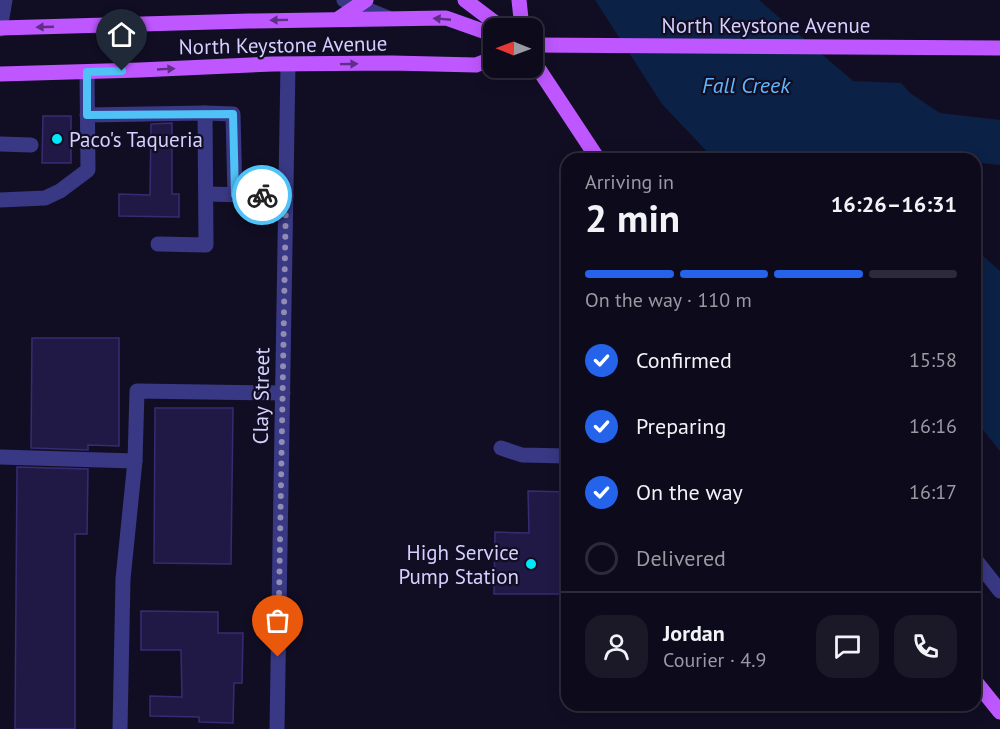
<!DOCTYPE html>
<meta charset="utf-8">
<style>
:root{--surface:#0d0a1b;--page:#1b1828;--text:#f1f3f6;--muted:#9a9aa3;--line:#2d2b3a;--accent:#2563eb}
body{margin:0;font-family:"PT Sans",sans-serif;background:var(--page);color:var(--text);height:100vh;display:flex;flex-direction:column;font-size:22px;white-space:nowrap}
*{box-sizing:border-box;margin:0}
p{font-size:20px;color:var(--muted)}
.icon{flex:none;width:33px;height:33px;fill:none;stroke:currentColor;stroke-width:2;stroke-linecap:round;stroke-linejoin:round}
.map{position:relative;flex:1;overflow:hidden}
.panel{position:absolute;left:561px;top:153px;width:420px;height:558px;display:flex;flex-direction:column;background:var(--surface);border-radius:18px;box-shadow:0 3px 15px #0003,0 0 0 2px var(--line)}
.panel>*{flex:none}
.needle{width:39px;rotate:271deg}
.buttons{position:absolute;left:483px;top:18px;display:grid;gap:12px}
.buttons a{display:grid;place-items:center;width:60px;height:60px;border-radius:12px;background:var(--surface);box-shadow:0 3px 15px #0003,0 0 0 2px var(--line);font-size:30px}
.pin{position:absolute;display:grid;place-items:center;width:51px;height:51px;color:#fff;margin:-62px -26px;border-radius:50% 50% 50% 0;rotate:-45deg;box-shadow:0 0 6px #0007}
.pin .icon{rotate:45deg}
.courier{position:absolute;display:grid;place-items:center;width:60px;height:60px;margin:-30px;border:4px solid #4fc3f7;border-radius:50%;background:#fff;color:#222;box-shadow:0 2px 8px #0007}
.summary em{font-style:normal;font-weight:800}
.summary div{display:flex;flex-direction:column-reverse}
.summary{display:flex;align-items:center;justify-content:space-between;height:102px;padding:0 24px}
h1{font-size:39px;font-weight:800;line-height:45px}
.bar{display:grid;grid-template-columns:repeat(4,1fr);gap:9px 6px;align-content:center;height:72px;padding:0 24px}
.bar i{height:8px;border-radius:4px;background:var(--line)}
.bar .selected{background:var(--accent)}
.bar p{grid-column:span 4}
.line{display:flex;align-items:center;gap:15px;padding:0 24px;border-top:2px solid var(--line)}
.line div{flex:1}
.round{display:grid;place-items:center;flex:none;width:63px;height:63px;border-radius:18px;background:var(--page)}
ol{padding:0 24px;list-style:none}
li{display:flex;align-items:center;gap:18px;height:66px}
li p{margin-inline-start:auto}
li .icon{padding:6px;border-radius:50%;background:var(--accent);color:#fff;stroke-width:4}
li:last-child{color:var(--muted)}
li i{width:33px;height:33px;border:3px solid var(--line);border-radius:50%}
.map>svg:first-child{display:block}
.water{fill:#0b2146}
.building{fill:#211945;stroke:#382b72;stroke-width:1.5}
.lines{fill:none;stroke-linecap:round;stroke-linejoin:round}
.minor{stroke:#393884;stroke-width:15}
.major{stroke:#be57ff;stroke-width:15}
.oneway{fill:#5f2f87}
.done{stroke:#908cb2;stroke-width:6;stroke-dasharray:0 10.8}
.route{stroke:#4fc3f7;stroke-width:8}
.poi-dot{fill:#00e6fb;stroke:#110e24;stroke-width:2}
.labels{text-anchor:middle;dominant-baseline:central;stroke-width:4.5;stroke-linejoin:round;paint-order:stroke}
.street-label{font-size:21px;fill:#d5d0ff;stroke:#110e24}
.poi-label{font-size:21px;fill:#d5d0ff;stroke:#110e24;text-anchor:start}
.water-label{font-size:22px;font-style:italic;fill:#5eb7ff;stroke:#110e24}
</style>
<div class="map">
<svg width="1000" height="729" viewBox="0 0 1000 729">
<rect width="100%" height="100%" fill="#110e24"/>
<g class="water">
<polygon points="595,0 759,0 853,81 901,83 910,93 940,113 1000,120 1000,165 982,163 975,165 975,159 714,159 662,104"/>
<polygon points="975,249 1000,271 1000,451 975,420"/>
</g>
<g class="building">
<polygon points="43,116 71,116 71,163 42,163"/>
<polygon points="172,123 172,194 179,194 179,217 119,216 119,194 150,195 151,124"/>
<polygon points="32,338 119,338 119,446 88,445 88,450 31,448"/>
<polygon points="155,408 233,408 231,564 154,563"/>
<polygon points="17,467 88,469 87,534 75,534 75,729 15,729"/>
<polygon points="528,491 567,492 567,594 494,594 495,532 529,533"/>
<polygon points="141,611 218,612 218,633 243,633 242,683 234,683 233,723 199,722 199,717 150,716 150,696 182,697 181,650 141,650"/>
</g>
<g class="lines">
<g class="minor">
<polyline points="344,0 388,18"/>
<polyline points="0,29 5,0"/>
<polyline points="205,113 233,114 235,195"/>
<polyline points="87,115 205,113 206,245 158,244"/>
<polyline points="0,144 31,145"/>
<polyline points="207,194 286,196"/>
<polyline points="0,200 45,198 60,191 88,170 87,72"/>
<polyline points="501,448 522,455 567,456"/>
<polyline points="0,457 135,461 137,391 283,393"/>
<polyline points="975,559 1000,591"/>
<polyline points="120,729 123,579 135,461"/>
<polyline points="277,729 288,64"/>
</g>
<g class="major">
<polyline points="465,0 502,28"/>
<polyline points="519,0 522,28"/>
<polyline points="338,19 366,0"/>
<polyline points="0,28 249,21 446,18 494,35"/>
<polyline points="532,45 1000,48"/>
<polyline points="532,59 598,159"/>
<polyline points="0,74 140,70 273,64 392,63 476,65 494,58"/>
<polyline points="975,681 1000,712"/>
</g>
</g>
<defs><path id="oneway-solid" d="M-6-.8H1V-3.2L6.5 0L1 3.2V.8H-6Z" transform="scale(1.5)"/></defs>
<g class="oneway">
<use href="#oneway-solid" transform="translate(442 19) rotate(-175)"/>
<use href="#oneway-solid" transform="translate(279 20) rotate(179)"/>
<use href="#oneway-solid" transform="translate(45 27) rotate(178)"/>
<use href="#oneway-solid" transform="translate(349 64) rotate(-1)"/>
<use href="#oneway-solid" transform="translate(166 69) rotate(-3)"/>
</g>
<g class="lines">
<polyline class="done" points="262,195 286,196 278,657"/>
<polyline class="route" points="122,71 87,72 87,115 233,114 235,195 262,195"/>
</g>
<g class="poi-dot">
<circle cx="57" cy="139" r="6"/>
<circle cx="531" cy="564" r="6"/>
</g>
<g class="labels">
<g class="street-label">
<text x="766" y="25">North Keystone Avenue</text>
<text transform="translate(283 45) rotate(-1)">North Keystone Avenue</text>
<text transform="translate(261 396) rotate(-89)">Clay Street</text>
</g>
<g class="poi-label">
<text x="69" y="139">Paco's Taqueria</text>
<text x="519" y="552" text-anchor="end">High Service<tspan x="519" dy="24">Pump Station</tspan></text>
</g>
<g class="water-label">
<text x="746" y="85">Fall Creek</text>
</g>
</g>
</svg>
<div class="buttons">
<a><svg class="needle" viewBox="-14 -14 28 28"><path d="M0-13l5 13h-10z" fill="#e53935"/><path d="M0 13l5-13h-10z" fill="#9a9aa3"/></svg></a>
</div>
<div class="pin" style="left:278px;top:657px;background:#ea580c"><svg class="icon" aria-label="bag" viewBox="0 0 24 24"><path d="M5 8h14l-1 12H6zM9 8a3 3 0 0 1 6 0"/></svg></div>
<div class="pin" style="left:122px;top:71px;background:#1f2937"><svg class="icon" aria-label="home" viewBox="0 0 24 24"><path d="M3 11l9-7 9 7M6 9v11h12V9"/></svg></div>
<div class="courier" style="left:262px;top:195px"><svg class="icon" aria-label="bike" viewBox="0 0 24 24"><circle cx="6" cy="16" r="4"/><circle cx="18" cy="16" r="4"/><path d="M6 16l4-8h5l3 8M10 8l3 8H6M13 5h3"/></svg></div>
<section class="panel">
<div class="summary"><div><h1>2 min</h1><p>Arriving in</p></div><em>16:26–16:31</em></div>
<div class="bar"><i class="selected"></i><i class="selected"></i><i class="selected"></i><i></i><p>On the way · 110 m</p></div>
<ol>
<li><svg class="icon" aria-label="check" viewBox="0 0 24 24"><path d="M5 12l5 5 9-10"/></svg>Confirmed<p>15:58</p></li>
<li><svg class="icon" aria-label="check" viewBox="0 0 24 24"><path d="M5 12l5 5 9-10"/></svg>Preparing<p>16:16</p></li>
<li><svg class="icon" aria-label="check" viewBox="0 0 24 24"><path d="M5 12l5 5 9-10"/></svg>On the way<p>16:17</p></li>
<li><i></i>Delivered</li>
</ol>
<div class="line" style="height:108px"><a class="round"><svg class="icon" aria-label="person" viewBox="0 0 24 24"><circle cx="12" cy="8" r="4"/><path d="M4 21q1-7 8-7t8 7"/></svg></a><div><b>Jordan</b><p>Courier · 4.9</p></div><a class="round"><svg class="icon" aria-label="chat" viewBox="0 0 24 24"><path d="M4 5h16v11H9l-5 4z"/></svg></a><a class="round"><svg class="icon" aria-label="phone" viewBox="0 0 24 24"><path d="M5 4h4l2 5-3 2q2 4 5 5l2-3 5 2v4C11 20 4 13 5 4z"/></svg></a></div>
</section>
</div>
